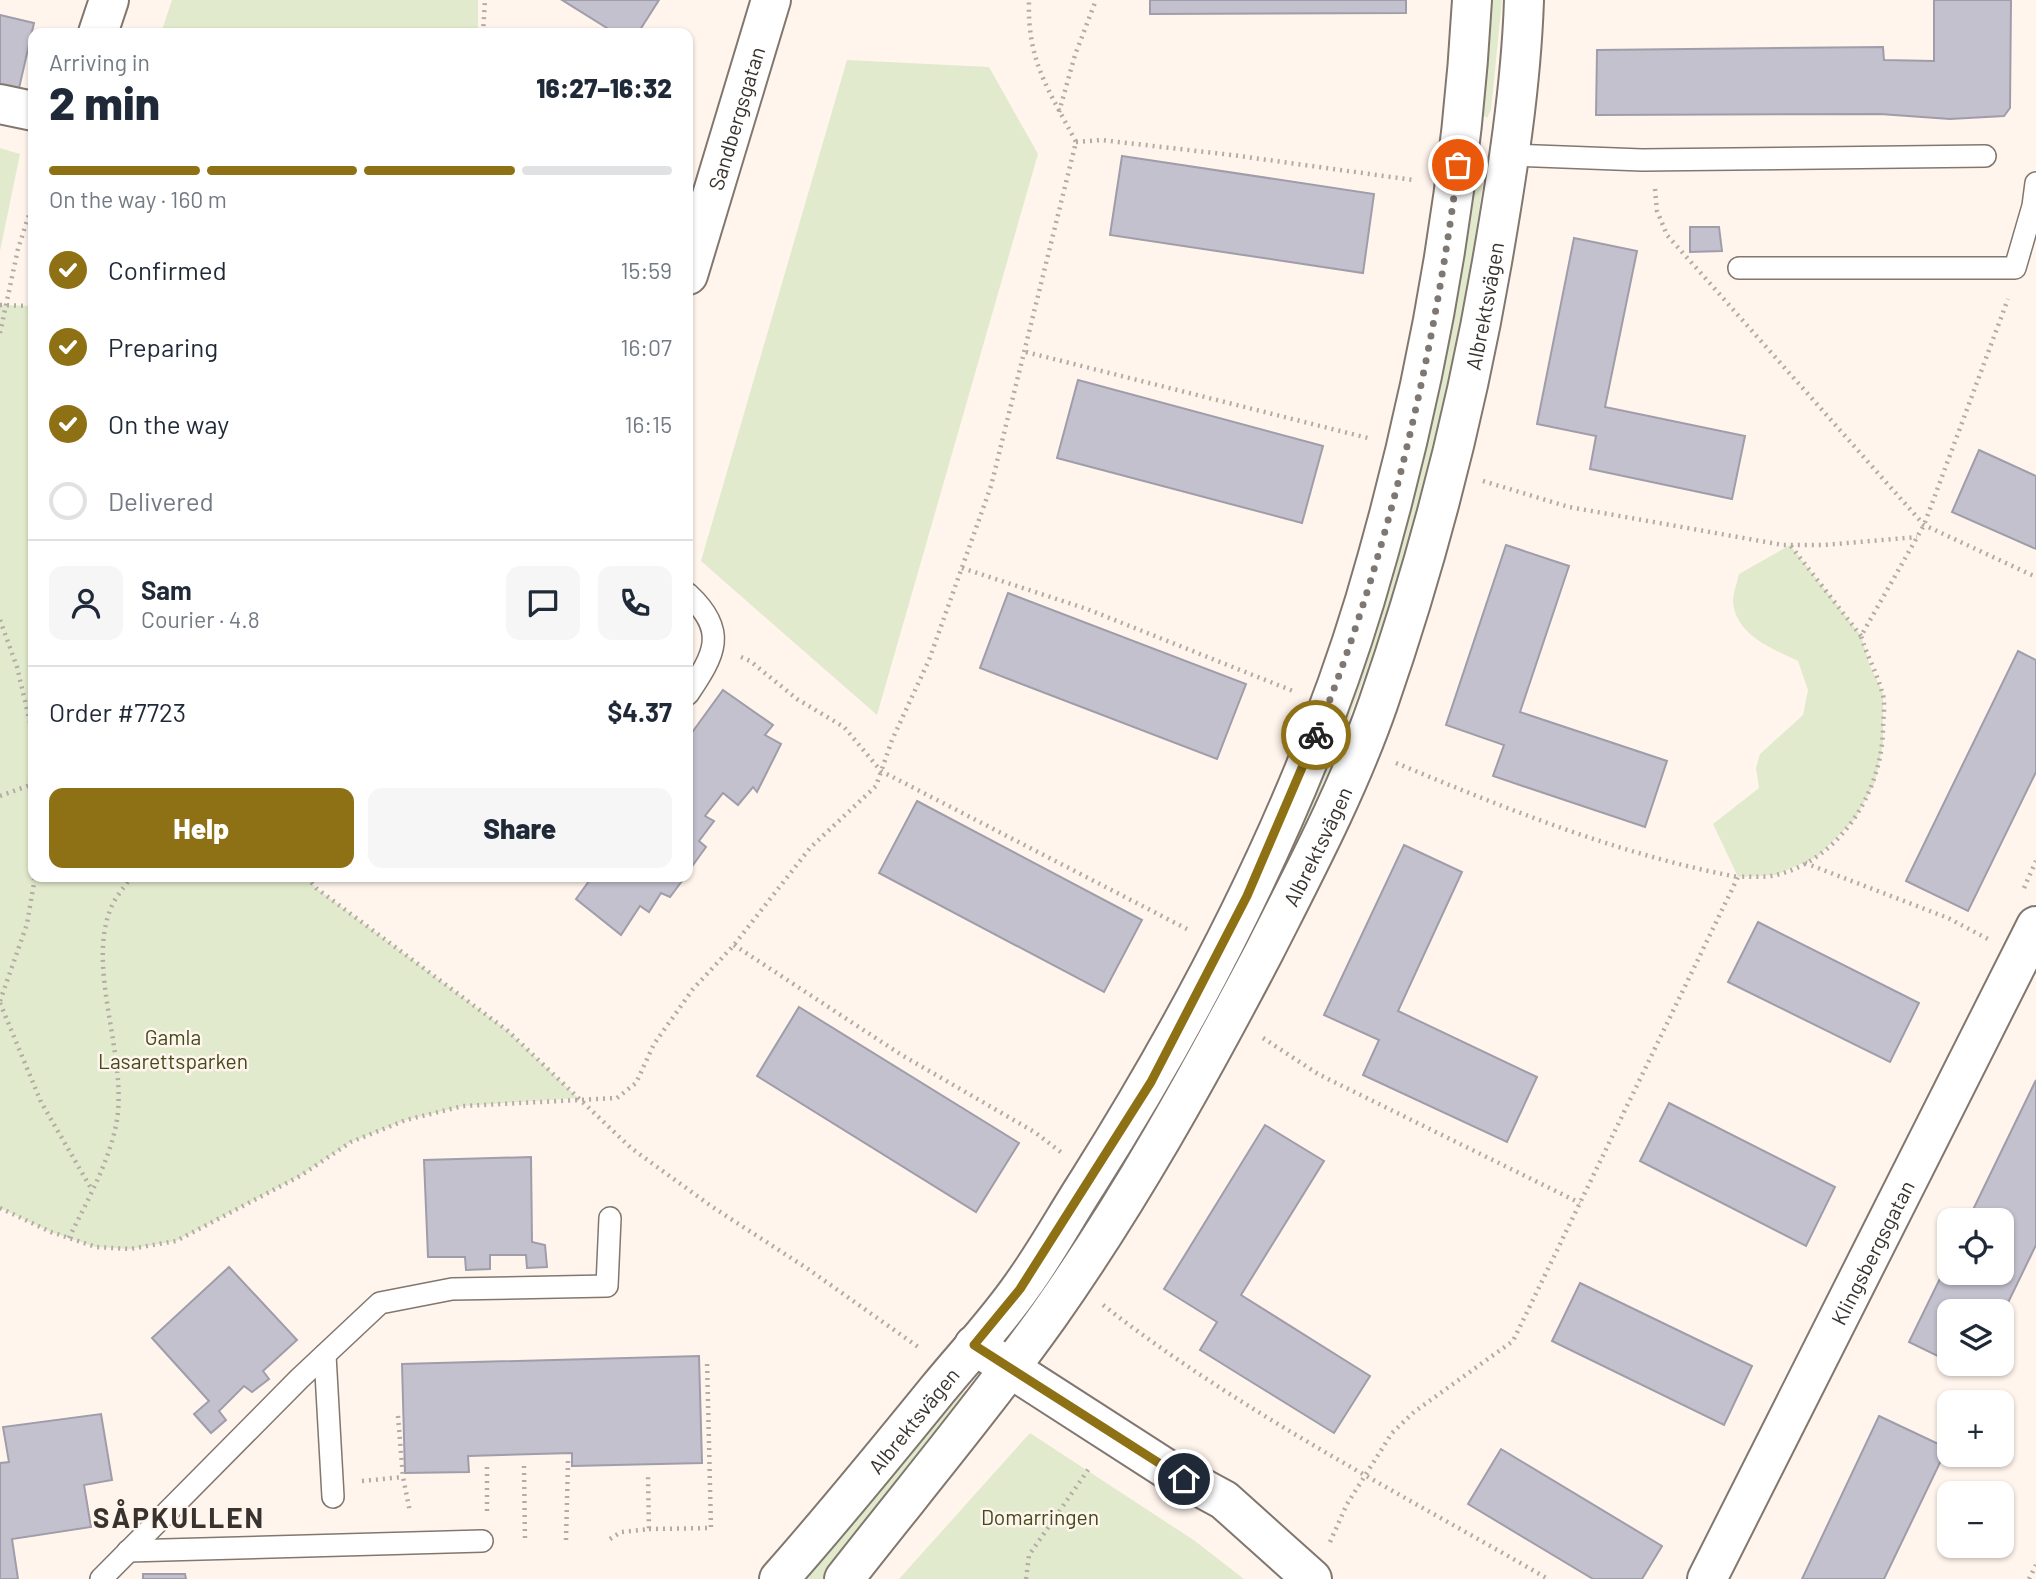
<!DOCTYPE html>
<meta charset="utf-8">
<style>
:root{--surface:#fff;--page:#f6f6f7;--text:#1f2937;--muted:#747a83;--line:#e0e1e3;--accent:#8e7115}
body{margin:0;font-family:Barlow,sans-serif;background:var(--page);color:var(--text);height:100vh;display:flex;flex-direction:column;font-size:26px;white-space:nowrap}
*{box-sizing:border-box;margin:0}
p{font-size:23px;color:var(--muted)}
.icon{flex:none;width:38px;height:38px;fill:none;stroke:currentColor;stroke-width:2;stroke-linecap:round;stroke-linejoin:round}
.map{position:relative;flex:1;overflow:hidden}
.panel{position:absolute;left:28px;top:28px;width:665px;height:854px;display:flex;flex-direction:column;background:var(--surface);border-radius:14px;box-shadow:0 2px 5px #0004}
.panel>*{flex:none}
.buttons{position:absolute;left:1937px;top:1208px;display:grid;gap:14px}
.buttons a{display:grid;place-items:center;width:77px;height:77px;border-radius:14px;background:var(--surface);box-shadow:0 2px 5px #0004;font-size:35px}
.pin{position:absolute;display:grid;place-items:center;width:60px;height:60px;color:#fff;margin:-30px;border:4px solid #fff;border-radius:50%;box-shadow:0 2px 7px #0007}
.courier{position:absolute;display:grid;place-items:center;width:70px;height:70px;margin:-35px;border:5px solid #8e7115;border-radius:50%;background:#fff;color:#222;box-shadow:0 2px 9px #0007}
.summary em{font-style:normal;font-weight:800}
.summary div{display:flex;flex-direction:column-reverse}
.summary{display:flex;align-items:center;justify-content:space-between;height:119px;padding:0 21px}
h1{font-size:46px;font-weight:800;line-height:52px}
.bar{display:grid;grid-template-columns:repeat(4,1fr);gap:10px 7px;align-content:center;height:84px;padding:0 21px}
.bar i{height:9px;border-radius:5px;background:var(--line)}
.bar .active{background:var(--accent)}
.bar p{grid-column:span 4}
.line{display:flex;align-items:center;gap:18px;padding:0 21px;border-top:2px solid var(--line)}
.line div{flex:1}
.round{display:grid;place-items:center;flex:none;width:74px;height:74px;border-radius:14px;background:var(--page)}
ol{padding:0 21px;list-style:none}
li{display:flex;align-items:center;gap:21px;height:77px}
li p{margin-inline-start:auto}
li .icon{padding:7px;border-radius:50%;background:var(--accent);color:#fff;stroke-width:4}
li:last-child{color:var(--muted)}
li i{width:38px;height:38px;border:4px solid var(--line);border-radius:50%}
.cta{display:flex;gap:14px;margin-top:auto;padding:14px 21px}
.cta a{flex:1;height:80px;border-radius:14px;background:var(--accent);color:#fff;font-size:28px;font-weight:800;line-height:80px;text-align:center}
.cta a+a{background:var(--page);color:var(--text)}
.map>svg:first-child{display:block}
.green{fill:#e2eacd}
.building{fill:#c4c1cf;stroke:#9f9da9;stroke-width:2}
.lines{fill:none;stroke-linecap:round;stroke-linejoin:round}
.service-casing{stroke:#81776e;stroke-width:24}
.minor-casing{stroke:#81776e;stroke-width:42}
.secondary-casing{stroke:#81776e;stroke-width:42}
.path{stroke:#b3aba4;stroke-width:4.5;stroke-dasharray:2 5;stroke-linecap:butt}
.service{stroke:#fff;stroke-width:21}
.minor{stroke:#fff;stroke-width:38}
.secondary{stroke:#fff;stroke-width:38}
.done{stroke:#7e7772;stroke-width:7;stroke-dasharray:0 12.6}
.route{stroke:#8e7115;stroke-width:9}
.labels{text-anchor:middle;dominant-baseline:central;stroke-width:5;stroke-linejoin:round;paint-order:stroke}
.street-label{font-size:21px;fill:#38332f;stroke:#fff5ed}
.park-label{font-size:21px;fill:#414b1b;stroke:#fff5ed}
.district-label{font-size:28px;font-weight:bold;letter-spacing:2px;fill:#38332f;stroke:#fff5ed}
</style>
<div class="map">
<svg width="2036" height="1579" viewBox="0 0 2036 1579">
<rect width="100%" height="100%" fill="#fff5ed"/>
<g class="green">
<polygon points="172,0 478,0 478,33 161,33"/>
<polygon points="1487,0 1502,0 1491,110 1487,118 1481,114"/>
<polygon points="847,60 989,67 1038,154 877,715 701,561"/>
<polygon points="0,148 20,154 0,251"/>
<path d="M1475,169h6l3,5c-6,43 -11,85 -18,127 -48,271 -150,531 -281,771 -14,27 -33,52 -49,78 -31,47 -62,95 -93,143l-4,-4 260,-479z"/>
<polygon points="0,305 33,306 33,877 307,877 316,888 508,1031 578,1098 463,1106 406,1120 351,1142 300,1176 176,1241 130,1249 96,1247 51,1232 0,1208"/>
<path d="M1790,545l71,91 9,30 13,27v51l-8,38 -20,37 -38,38 -41,18 -38,2 -25,-53 46,-36 -3,-20 4,-14 43,-39 5,-25 -10,-29c-25,-12 -63,-26 -65,-60 0,-8 4,-18 6,-27z"/>
<polygon points="965,1391 971,1394 826,1579 800,1579 952,1400"/>
<polygon points="1030,1433 1195,1541 1244,1579 899,1579"/>
</g>
<g class="building">
<polygon points="562,0 659,0 638,33 615,33"/>
<polygon points="1150,0 1406,0 1406,13 1150,14"/>
<polygon points="1934,0 2011,0 2010,108 2004,116 1950,119 1880,114 1596,115 1597,50 1883,47 1884,60 1934,61"/>
<polygon points="0,15 34,23 17,97 0,93"/>
<polygon points="1122,156 1374,194 1363,273 1110,235"/>
<polygon points="1690,227 1719,227 1722,251 1690,252"/>
<polygon points="1574,238 1637,251 1605,407 1745,436 1732,499 1590,469 1596,436 1537,424"/>
<polygon points="1078,380 1323,446 1302,523 1057,458"/>
<polygon points="1979,450 2036,476 2036,549 1952,512"/>
<polygon points="1506,545 1569,566 1520,712 1667,761 1645,827 1493,776 1504,745 1446,725"/>
<polygon points="1008,593 1246,684 1217,759 980,668"/>
<polygon points="2018,651 2036,660 2036,772 1968,911 1906,881"/>
<polygon points="723,690 773,725 765,735 781,744 757,792 753,787 738,805 723,793 705,816 714,821 699,841 706,847 688,872 688,738"/>
<polygon points="917,801 1142,920 1104,992 879,873"/>
<polygon points="1404,845 1462,872 1398,1011 1537,1077 1507,1142 1363,1075 1379,1040 1324,1015"/>
<polygon points="592,877 685,877 670,897 661,893 649,912 640,906 621,935 576,899"/>
<polygon points="1758,922 1919,1003 1890,1062 1728,982"/>
<polygon points="799,1007 1019,1143 976,1212 757,1076"/>
<polygon points="2036,1080 2036,1245 2002,1315 2002,1311 1950,1311 1950,1362 1909,1342 1950,1258 1950,1272 2002,1272 2002,1220 1968,1220"/>
<polygon points="1669,1103 1835,1187 1806,1246 1640,1161"/>
<polygon points="1265,1125 1324,1161 1241,1295 1370,1376 1334,1433 1200,1350 1217,1322 1164,1289"/>
<polygon points="531,1157 532,1242 545,1245 547,1267 527,1268 526,1255 490,1255 490,1269 466,1270 465,1257 428,1257 424,1160"/>
<polygon points="229,1267 297,1340 263,1371 269,1379 252,1392 244,1386 219,1411 226,1420 211,1433 194,1414 209,1401 152,1338"/>
<polygon points="1580,1283 1752,1366 1724,1425 1552,1341"/>
<polygon points="699,1356 702,1463 572,1466 572,1453 468,1456 469,1472 405,1473 402,1364"/>
<polygon points="1952,1363 1979,1363 1973,1374"/>
<polygon points="101,1414 112,1480 84,1485 91,1527 12,1539 18,1579 0,1579 0,1463 9,1462 3,1427"/>
<polygon points="1879,1416 1947,1448 1884,1579 1802,1579"/>
<polygon points="1501,1449 1662,1546 1642,1579 1593,1579 1468,1504"/>
<polygon points="143,1574 185,1574 186,1579 143,1579"/>
</g>
<g class="lines">
<defs>
<g id="service">
<polyline points="1510,155 1642,160 1985,156"/>
<polyline points="1739,268 2015,268 2033,206 2036,183"/>
<path d="M688,594c40,37 27,60 0,100"/>
<polyline points="325,1355 333,1497"/>
<polyline points="128,1551 482,1541"/>
<polyline points="101,1579 299,1379 380,1303 452,1289 607,1286 610,1218"/>
</g>
<g id="minor">
<polyline points="98,33 109,0"/>
<polyline points="0,104 33,111"/>
<path id="s1" d="M688,275l83,-275"/>
<polyline points="974,1345 1165,1468 1224,1500 1312,1579"/>
<path id="s2" d="M1707,1579l329,-653"/>
</g>
<g id="secondary">
<path id="s3" d="M779,1579c55,-62 107,-126 159,-190 28,-34 59,-67 84,-103 24,-33 44,-70 66,-104 114,-181 215,-377 277,-582 58,-195 96,-397 107,-600"/>
<path id="s4" d="M844,1579c68,-87 140,-173 205,-264 81,-115 150,-239 215,-363 41,-81 84,-162 114,-248 50,-144 88,-291 114,-442 15,-87 29,-174 32,-262"/>
</g>
</defs>
<use href="#service" class="service-casing"/>
<use href="#minor" class="minor-casing"/>
<use href="#secondary" class="secondary-casing"/>
<g class="path">
<polyline points="483,33 485,0"/>
<polyline points="1059,112 1075,55 1096,0"/>
<polyline points="1076,142 1101,140 1232,155 1413,180"/>
<polyline points="1655,189 1657,211 1667,235 1924,525 2036,577"/>
<polyline points="0,305 33,306"/>
<polyline points="0,333 18,249 33,202"/>
<polyline points="1026,352 1368,438"/>
<polyline points="1483,481 1569,507 1783,545 1824,545 1917,537"/>
<polyline points="1791,546 1861,636"/>
<polyline points="962,568 1087,609 1293,691"/>
<polyline points="0,620 17,667 33,735"/>
<polyline points="741,657 750,661 797,699 844,727 881,771 1187,929"/>
<path d="M1396,763c111,46 224,92 342,114"/>
<polyline points="0,796 33,784"/>
<polyline points="1805,863 1948,918 1988,939"/>
<polyline points="307,877 316,888 508,1031 631,1148 711,1206 808,1269 921,1349"/>
<polyline points="2024,888 2036,861"/>
<polyline points="734,945 900,1054 1036,1133 1062,1153"/>
<polyline points="0,1001 27,924 35,877"/>
<polyline points="0,1003 41,1102 92,1190"/>
<polyline points="1263,1038 1318,1074 1580,1203"/>
<path d="M0,1208l51,24 45,15 34,2 46,-8 124,-65 51,-34 55,-22 57,-14 154,-8 19,-15 18,-39 39,-55 41,-44 76,-97 66,-62 16,-46 37,-80 62,-174 85,-344c-27,-52 -49,-80 -47,-142"/>
<path d="M69,1238c18,-37 41,-77 48,-118 10,-66 -31,-153 -6,-212 4,-11 14,-21 20,-31"/>
<path d="M1103,1305c137,107 295,187 445,274"/>
<polyline points="398,1416 403,1477 410,1512"/>
<polyline points="524,1466 525,1541"/>
<polyline points="487,1467 487,1512"/>
<polyline points="362,1481 403,1477"/>
<polyline points="649,1529 711,1528 707,1360"/>
<polyline points="610,1539 621,1532 649,1529 648,1475"/>
<polyline points="566,1540 568,1461"/>
<path d="M1330,1542l17,-38 45,-71 22,-21 99,-71 225,-464c12,-1 26,1 38,-2 64,-15 106,-83 107,-146 0,-11 3,-27 -1,-37 -5,-19 -15,-36 -21,-56l63,-111 84,-226"/>
<polyline points="1026,1579 1029,1555 1090,1467"/>
<polyline points="2029,1579 2036,1565"/>
</g>
<use href="#service" class="service"/>
<use href="#minor" class="minor"/>
<use href="#secondary" class="secondary"/>
</g>
<g class="lines">
<path class="done" d="M1316,735c71,-174 119,-383 142,-570"/>
<polyline class="route" points="1184,1479 974,1345 1020,1289 1151,1082 1247,896 1316,735"/>
</g>
<g class="labels">
<g class="street-label">
<text stroke="none"><textPath href="#s1" startOffset="164">Sandbergsgatan</textPath></text>
<text stroke="none"><textPath href="#s4" startOffset="1442">Albrektsvägen</textPath></text>
<text stroke="none"><textPath href="#s4" startOffset="875">Albrektsvägen</textPath></text>
<text stroke="none"><textPath href="#s2" startOffset="366">Klingsbergsgatan</textPath></text>
<text stroke="none"><textPath href="#s3" startOffset="208">Albrektsvägen</textPath></text>
</g>
<g class="park-label">
<text x="173" y="1036">Gamla<tspan x="173" dy="24">Lasarettsparken</tspan></text>
<text x="1040" y="1516">Domarringen</text>
</g>
<g class="district-label">
<text x="179" y="1517">SÅPKULLEN</text>
</g>
</g>
</svg>
<div class="buttons">
<a><svg class="icon" aria-label="locate" viewBox="0 0 24 24"><circle cx="12" cy="12" r="6"/><path d="M12 2v4M12 18v4M2 12h4M18 12h4"/></svg></a>
<a><svg class="icon" aria-label="layers" viewBox="0 0 24 24"><path d="M12 4l9 5-9 5-9-5zM3 14l9 5 9-5"/></svg></a>
<a>+</a>
<a>−</a>
</div>
<div class="pin" style="left:1458px;top:165px;background:#ea580c"><svg class="icon" aria-label="bag" viewBox="0 0 24 24"><path d="M5 8h14l-1 12H6zM9 8a3 3 0 0 1 6 0"/></svg></div>
<div class="pin" style="left:1184px;top:1479px;background:#1f2937"><svg class="icon" aria-label="home" viewBox="0 0 24 24"><path d="M3 11l9-7 9 7M6 9v11h12V9"/></svg></div>
<div class="courier" style="left:1316px;top:735px"><svg class="icon" aria-label="bike" viewBox="0 0 24 24"><circle cx="6" cy="16" r="4"/><circle cx="18" cy="16" r="4"/><path d="M6 16l4-8h5l3 8M10 8l3 8H6M13 5h3"/></svg></div>
<section class="panel">
<div class="summary"><div><h1>2 min</h1><p>Arriving in</p></div><em>16:27–16:32</em></div>
<div class="bar"><i class="active"></i><i class="active"></i><i class="active"></i><i></i><p>On the way · 160 m</p></div>
<ol>
<li><svg class="icon" aria-label="check" viewBox="0 0 24 24"><path d="M5 12l5 5 9-10"/></svg>Confirmed<p>15:59</p></li>
<li><svg class="icon" aria-label="check" viewBox="0 0 24 24"><path d="M5 12l5 5 9-10"/></svg>Preparing<p>16:07</p></li>
<li><svg class="icon" aria-label="check" viewBox="0 0 24 24"><path d="M5 12l5 5 9-10"/></svg>On the way<p>16:15</p></li>
<li><i></i>Delivered</li>
</ol>
<div class="line" style="height:126px"><a class="round"><svg class="icon" aria-label="person" viewBox="0 0 24 24"><circle cx="12" cy="8" r="4"/><path d="M4 21q1-7 8-7t8 7"/></svg></a><div><b>Sam</b><p>Courier · 4.8</p></div><a class="round"><svg class="icon" aria-label="chat" viewBox="0 0 24 24"><path d="M4 5h16v11H9l-5 4z"/></svg></a><a class="round"><svg class="icon" aria-label="phone" viewBox="0 0 24 24"><path d="M5 4h4l2 5-3 2q2 4 5 5l2-3 5 2v4C11 20 4 13 5 4z"/></svg></a></div>
<div class="line" style="height:91px"><div>Order #7723</div><b>$4.37</b></div>
<div class="cta"><a>Help</a><a>Share</a></div>
</section>
</div>
